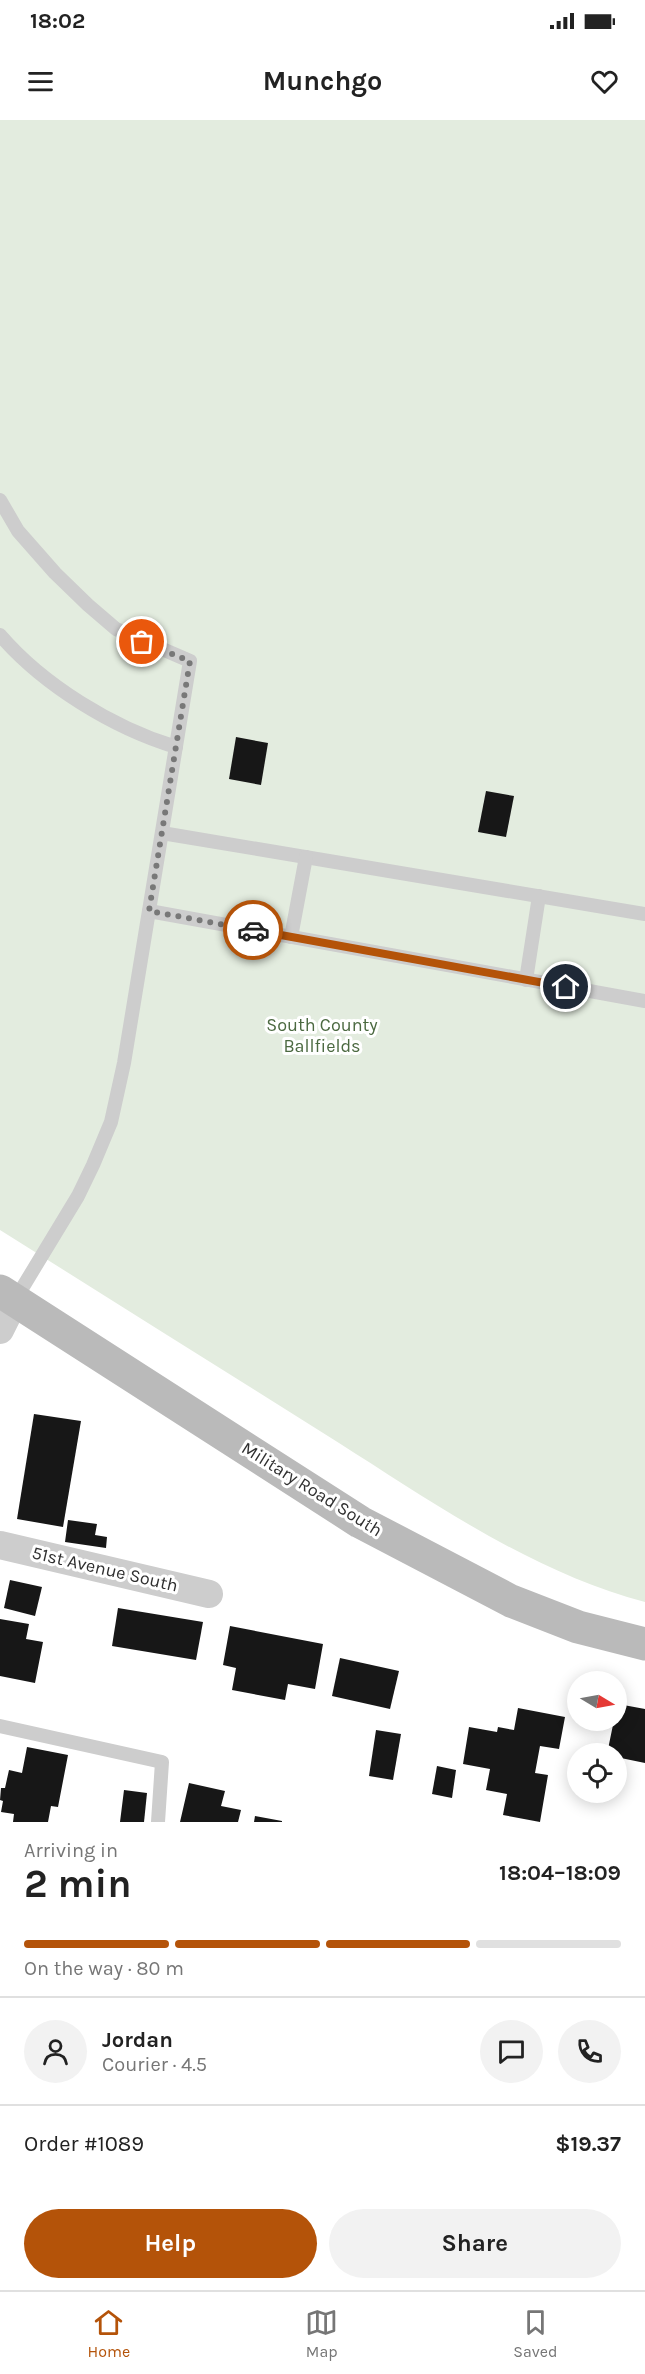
<!DOCTYPE html>
<meta charset="utf-8">
<style>
:root{--surface:#fff;--page:#f2f2f2;--text:#222;--muted:#767676;--line:#e0e0e0;--accent:#b45309}
body{margin:0;font-family:Karla,sans-serif;background:var(--page);color:var(--text);height:100vh;display:flex;flex-direction:column;font-size:22px;white-space:nowrap}
*{box-sizing:border-box;margin:0}
p{font-size:20px;color:var(--muted)}
.icon{flex:none;width:33px;height:33px;fill:none;stroke:currentColor;stroke-width:2;stroke-linecap:round;stroke-linejoin:round}
.map{position:relative;height:1702px;overflow:hidden}
.details{display:flex;flex-direction:column;background:var(--surface);flex:1}
.details>*{flex:none}
.needle{width:39px;rotate:100deg}
.controls{position:absolute;left:567px;top:1551px;display:grid;gap:12px}
.controls a{display:grid;place-items:center;width:60px;height:60px;border-radius:50%;background:var(--surface);box-shadow:0 3px 15px #0003;font-size:30px}
.pin{position:absolute;display:grid;place-items:center;width:51px;height:51px;color:#fff;margin:-26px;border:3px solid #fff;border-radius:50%;box-shadow:0 2px 6px #0007}
.courier{position:absolute;display:grid;place-items:center;width:60px;height:60px;margin:-30px;border:4px solid #b45309;border-radius:50%;background:#fff;color:#222;box-shadow:0 2px 8px #0007}
.overview em{font-style:normal;font-weight:700}
.overview div{display:flex;flex-direction:column-reverse}
.overview{display:flex;align-items:center;justify-content:space-between;height:102px;padding:0 24px}
h1{font-size:39px;font-weight:700;line-height:45px}
.bar{display:grid;grid-template-columns:repeat(4,1fr);gap:9px 6px;align-content:center;height:72px;padding:0 24px}
.bar i{height:8px;border-radius:4px;background:var(--line)}
.bar .current{background:var(--accent)}
.bar p{grid-column:span 4}
.line{display:flex;align-items:center;gap:15px;padding:0 24px;border-top:2px solid var(--line)}
.line div{flex:1}
.round{display:grid;place-items:center;flex:none;width:63px;height:63px;border-radius:32px;background:var(--page)}
.action{display:flex;gap:12px;margin-top:auto;padding:12px 24px}
.action a{flex:1;height:69px;border-radius:36px;background:var(--accent);color:#fff;font-size:24px;font-weight:700;line-height:69px;text-align:center}
.action a+a{background:var(--page);color:var(--text)}
.status{display:flex;justify-content:space-between;align-items:center;height:42px;padding:0 30px;background:var(--surface);direction:ltr}
.status svg{height:16px;fill:currentColor}
header{display:flex;justify-content:space-between;align-items:center;height:78px;padding:0 24px;background:var(--surface);font-size:27px;font-weight:700}
.dock{display:flex;justify-content:space-around;align-items:center;height:84px;border-top:2px solid var(--line);background:var(--surface);font-size:16px;color:var(--muted)}
.dock a{display:grid;justify-items:center;gap:3px}
.dock .current{color:var(--accent)}
.map>svg:first-child{display:block}
.green{fill:#e3ecdf}
.building{fill:#171717}
.lines{fill:none;stroke-linecap:round;stroke-linejoin:round}
.lane{stroke:#cdcdcd;stroke-width:14}
.street{stroke:#cdcdcd;stroke-width:28}
.secondary{stroke:#bababa;stroke-width:33}
.done{stroke:#787878;stroke-width:6;stroke-dasharray:0 10.8}
.route{stroke:#b45309;stroke-width:8}
.labels{text-anchor:middle;dominant-baseline:central;stroke-width:6;stroke-linejoin:round;paint-order:stroke}
.park-label{font-size:18px;fill:#4b6940;stroke:#fff}
.street-label{font-size:18px;fill:#303030;stroke:#fff}
</style>
<div class="status"><b>18:02</b><svg viewBox="0 0 49 12"><path d="M0 12V9h3v3zM5 12V6h3v6zM10 12V3h3v9zM15 12V0h3v12zM26 1h20v11H26zM47 4h2v5h-2z"/></svg></div>
<header><svg class="icon" aria-label="menu" viewBox="0 0 24 24"><path d="M4 6h16M4 12h16M4 18h16"/></svg>Munchgo<svg class="icon" aria-label="heart" viewBox="0 0 24 24"><path d="M12 20l-8-8c-3-5 5-10 8-4 3-6 11-1 8 4z"/></svg></header>
<div class="map">
<svg width="645" height="1702" viewBox="0 0 645 1702">
<rect width="100%" height="100%" fill="#fff"/>
<path class="green" d="M0,0h645v1482c-111,-29 -210,-98 -306,-159 -113,-71 -226,-142 -339,-213z"/>
<g class="building">
<polygon points="236,617 268,623 261,665 229,659"/>
<polygon points="486,671 514,676 506,717 478,712"/>
<polygon points="34,1294 81,1301 63,1407 17,1399"/>
<polygon points="68,1400 97,1404 95,1415 107,1417 106,1428 65,1422"/>
<polygon points="10,1460 42,1467 35,1496 4,1488"/>
<polygon points="118,1488 203,1502 196,1540 112,1526"/>
<polygon points="0,1499 29,1504 26,1519 43,1522 35,1563 0,1556"/>
<polygon points="230,1506 323,1524 315,1569 288,1564 285,1580 232,1570 236,1548 223,1545"/>
<polygon points="340,1538 399,1551 390,1589 332,1576"/>
<polygon points="618,1584 645,1589 645,1643 616,1637 616,1634 607,1634 614,1600 616,1600"/>
<polygon points="518,1588 565,1597 559,1629 540,1626 535,1653 548,1655 540,1702 503,1695 507,1674 486,1670 490,1649 463,1644 469,1607 497,1612 498,1607 514,1610"/>
<polygon points="376,1610 401,1614 393,1660 369,1656"/>
<polygon points="27,1627 68,1635 58,1687 51,1686 48,1702 13,1702 14,1694 1,1692 3,1681 0,1680 1,1668 5,1668 9,1650 22,1653"/>
<polygon points="437,1646 456,1650 452,1678 432,1674"/>
<polygon points="189,1663 225,1671 221,1686 241,1690 238,1702 180,1702"/>
<polygon points="124,1670 147,1673 144,1702 120,1702"/>
<polygon points="255,1696 282,1701 282,1702 254,1702"/>
</g>
<g class="lines">
<g class="lane">
<polyline points="0,380 18,411 55,453 88,485 116,509 190,541 124,943 111,1002 93,1045 78,1076 15,1180"/>
<path d="M0,515c43,50 113,93 176,112"/>
<polyline points="162,713 645,794"/>
<polyline points="149,791 645,881"/>
<polyline points="291,817 306,737"/>
<polyline points="526,860 539,776"/>
<polyline points="0,1606 162,1642 158,1702"/>
</g>
<g class="street">
<polyline points="0,1210 15,1180"/>
<polyline points="0,1425 209,1474"/>
</g>
<polyline class="secondary" points="0,1171 360,1402 511,1481 578,1507 645,1524"/>
</g>
<g class="lines">
<polyline class="done" points="142,522 190,541 149,791 253,810"/>
<polyline class="route" points="253,810 566,867"/>
</g>
<g class="labels">
<g class="park-label">
<text x="322" y="905">South County<tspan x="322" dy="21">Ballfields</tspan></text>
</g>
<g class="street-label">
<text transform="translate(312 1369) rotate(32)">Military Road South</text>
<text transform="translate(105 1449) rotate(13)">51st Avenue South</text>
</g>
</g>
</svg>
<div class="controls">
<a><svg class="needle" viewBox="-14 -14 28 28"><path d="M0-13l5 13h-10z" fill="#e53935"/><path d="M0 13l5-13h-10z" fill="#767676"/></svg></a>
<a><svg class="icon" aria-label="locate" viewBox="0 0 24 24"><circle cx="12" cy="12" r="6"/><path d="M12 2v4M12 18v4M2 12h4M18 12h4"/></svg></a>
</div>
<div class="pin" style="left:142px;top:522px;background:#ea580c"><svg class="icon" aria-label="bag" viewBox="0 0 24 24"><path d="M5 8h14l-1 12H6zM9 8a3 3 0 0 1 6 0"/></svg></div>
<div class="pin" style="left:566px;top:867px;background:#1f2937"><svg class="icon" aria-label="home" viewBox="0 0 24 24"><path d="M3 11l9-7 9 7M6 9v11h12V9"/></svg></div>
<div class="courier" style="left:253px;top:810px"><svg class="icon" aria-label="car" viewBox="0 0 24 24"><path d="M5 17H2v-5l4-1 3-4h7l3 4 3 1v5h-3M9 17h6M6 11h13"/><circle cx="7" cy="17" r="2"/><circle cx="17" cy="17" r="2"/></svg></div>
</div>
<section class="details">
<div class="overview"><div><h1>2 min</h1><p>Arriving in</p></div><em>18:04–18:09</em></div>
<div class="bar"><i class="current"></i><i class="current"></i><i class="current"></i><i></i><p>On the way · 80 m</p></div>
<div class="line" style="height:108px"><a class="round"><svg class="icon" aria-label="person" viewBox="0 0 24 24"><circle cx="12" cy="8" r="4"/><path d="M4 21q1-7 8-7t8 7"/></svg></a><div><b>Jordan</b><p>Courier · 4.5</p></div><a class="round"><svg class="icon" aria-label="chat" viewBox="0 0 24 24"><path d="M4 5h16v11H9l-5 4z"/></svg></a><a class="round"><svg class="icon" aria-label="phone" viewBox="0 0 24 24"><path d="M5 4h4l2 5-3 2q2 4 5 5l2-3 5 2v4C11 20 4 13 5 4z"/></svg></a></div>
<div class="line" style="height:78px"><div>Order #1089</div><b>$19.37</b></div>
<div class="action"><a>Help</a><a>Share</a></div>
</section>
<nav class="dock">
<a class="current"><svg class="icon" aria-label="home" viewBox="0 0 24 24"><path d="M3 11l9-7 9 7M6 9v11h12V9"/></svg>Home</a>
<a><svg class="icon" aria-label="map" viewBox="0 0 24 24"><path d="M3 6l6-2 6 2 6-2v14l-6 2-6-2-6 2zM9 4v14M15 6v14"/></svg>Map</a>
<a><svg class="icon" aria-label="saved" viewBox="0 0 24 24"><path d="M7 4h10v16l-5-4-5 4z"/></svg>Saved</a>
</nav>
